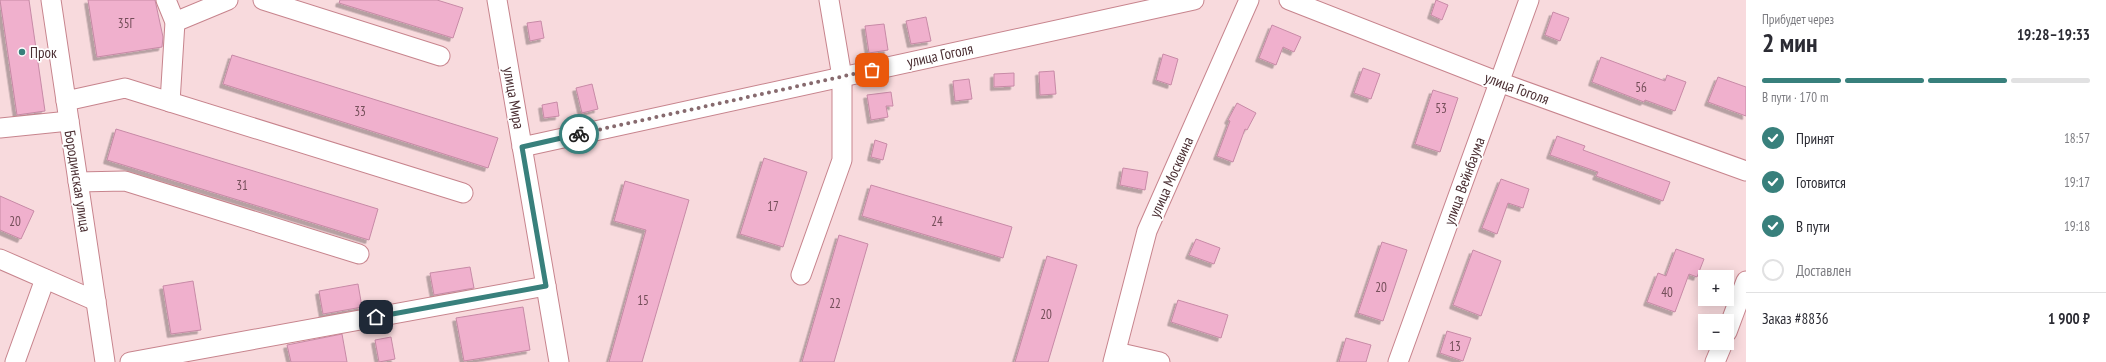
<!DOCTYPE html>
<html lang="ru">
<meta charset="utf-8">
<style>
:root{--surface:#fff;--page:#f2f2f3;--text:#2b2b33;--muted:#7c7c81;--line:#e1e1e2;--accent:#38807c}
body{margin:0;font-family:"PT Sans Narrow",sans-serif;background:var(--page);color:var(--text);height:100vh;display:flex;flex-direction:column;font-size:15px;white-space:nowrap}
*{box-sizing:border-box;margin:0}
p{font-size:13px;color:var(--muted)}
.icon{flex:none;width:22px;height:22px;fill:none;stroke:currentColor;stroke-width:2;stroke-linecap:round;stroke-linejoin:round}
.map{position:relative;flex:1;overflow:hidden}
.details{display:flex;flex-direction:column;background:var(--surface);width:360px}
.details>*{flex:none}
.fabs{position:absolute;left:1698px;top:270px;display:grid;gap:8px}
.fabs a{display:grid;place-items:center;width:36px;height:36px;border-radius:0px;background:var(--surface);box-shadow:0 2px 10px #0003;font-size:20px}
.pin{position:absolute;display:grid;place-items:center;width:34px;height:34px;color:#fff;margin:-17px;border-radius:8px;box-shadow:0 2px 6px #0006}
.courier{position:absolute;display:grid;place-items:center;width:40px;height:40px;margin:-20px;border:3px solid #38807c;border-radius:50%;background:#fff;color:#222;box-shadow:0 1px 5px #0007}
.summary em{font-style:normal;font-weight:700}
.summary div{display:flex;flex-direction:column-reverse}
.summary{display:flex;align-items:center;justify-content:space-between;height:68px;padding:0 16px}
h1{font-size:26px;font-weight:700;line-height:30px}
.bar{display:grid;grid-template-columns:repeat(4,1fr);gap:6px 4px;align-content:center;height:48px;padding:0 16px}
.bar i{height:5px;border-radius:3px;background:var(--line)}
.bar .selected{background:var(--accent)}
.bar p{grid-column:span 4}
.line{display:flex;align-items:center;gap:10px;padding:0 16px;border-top:1px solid var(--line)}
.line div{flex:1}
ol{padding:0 16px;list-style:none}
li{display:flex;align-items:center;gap:12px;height:44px}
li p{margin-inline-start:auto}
li .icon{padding:4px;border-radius:50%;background:var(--accent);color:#fff;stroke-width:4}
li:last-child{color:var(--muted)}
li i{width:22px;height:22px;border:2px solid var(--line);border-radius:50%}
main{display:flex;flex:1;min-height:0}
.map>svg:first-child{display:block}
.building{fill:#f0b0cd;stroke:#c78aa6;filter:url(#shadow)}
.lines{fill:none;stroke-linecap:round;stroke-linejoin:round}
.minor-casing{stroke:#c7848d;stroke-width:21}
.minor{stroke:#fff;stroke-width:19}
.done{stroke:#876a6e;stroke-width:4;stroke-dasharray:0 7.2}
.route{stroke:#38807c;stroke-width:5}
.poi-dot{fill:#38807c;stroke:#fff;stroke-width:1.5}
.labels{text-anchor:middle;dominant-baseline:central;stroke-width:3.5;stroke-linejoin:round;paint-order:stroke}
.number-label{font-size:13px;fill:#744e59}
.poi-label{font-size:15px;fill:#4a2e32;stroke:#fff;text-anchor:start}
.street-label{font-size:15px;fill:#4a2e32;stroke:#fff}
</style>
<main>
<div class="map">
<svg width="1746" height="362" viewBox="0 0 1746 362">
<defs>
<filter id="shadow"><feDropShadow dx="-3.5" dy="3.5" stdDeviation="0" flood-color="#0004"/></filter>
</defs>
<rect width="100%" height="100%" fill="#f8dadd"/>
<g class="building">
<polygon points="0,0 29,0 45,111 17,115"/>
<polygon points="88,0 155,0 163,37 162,47 97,57"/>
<polygon points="340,0 437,0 463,8 453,38 339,3"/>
<polygon points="1436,0 1448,5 1442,20 1431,15"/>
<polygon points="1553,12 1569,18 1560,41 1545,35"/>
<polygon points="926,17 931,41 911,44 906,21"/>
<polygon points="541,21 544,38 530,41 527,23"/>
<polygon points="884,24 888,50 869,53 865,26"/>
<polygon points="1272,25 1301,37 1294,52 1283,47 1276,65 1259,58"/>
<polygon points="1163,54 1178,59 1171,85 1156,80"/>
<polygon points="232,55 498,138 488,168 223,84"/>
<polygon points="1601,57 1665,81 1667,75 1686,82 1675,111 1645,100 1644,102 1592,82"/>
<polygon points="1363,68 1380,74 1371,99 1354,93"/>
<polygon points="1054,71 1056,94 1040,95 1039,72"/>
<polygon points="1014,73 1014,86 994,87 994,74"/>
<polygon points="1718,77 1746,87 1746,116 1708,102"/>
<polygon points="969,79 972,99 955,101 953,81"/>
<polygon points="592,84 598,109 582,113 576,88"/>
<polygon points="1433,90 1458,98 1440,152 1415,144"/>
<polygon points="891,92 893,106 886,106 888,117 871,120 867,95"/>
<polygon points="557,102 559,116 544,118 542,105"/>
<polygon points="1237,103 1256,113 1247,130 1245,129 1233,162 1217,156 1230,121 1228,120"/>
<polygon points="116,129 378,209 369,240 107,160"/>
<polygon points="1557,136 1585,146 1583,150 1670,182 1663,201 1596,176 1598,172 1550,155"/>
<polygon points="875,140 887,144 883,160 871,157"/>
<polygon points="764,158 807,172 783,247 740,234"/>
<polygon points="1123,168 1148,172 1145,190 1120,185"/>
<polygon points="1501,179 1529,189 1523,208 1508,203 1497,234 1482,228"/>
<polygon points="625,181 689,200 642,362 609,362 646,230 614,221"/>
<polygon points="871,185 1012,227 1003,258 862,216"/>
<polygon points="0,196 34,211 21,239 0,230"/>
<polygon points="839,235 868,244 834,362 802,362"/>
<polygon points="1196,239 1220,248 1214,264 1189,255"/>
<polygon points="1382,242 1407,250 1383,321 1358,313"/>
<polygon points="1676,249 1704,259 1697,277 1689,274 1675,312 1647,302 1658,273 1666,276"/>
<polygon points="1473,250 1501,261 1481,316 1453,305"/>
<polygon points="1047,256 1077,265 1048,362 1015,362"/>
<polygon points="470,267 474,288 434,295 430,273"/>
<polygon points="193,281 201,330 171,334 163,286"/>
<polygon points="358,284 362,307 323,314 319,291"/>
<polygon points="1178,300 1228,315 1221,338 1171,322"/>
<polygon points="523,307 530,350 464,361 456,318"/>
<polygon points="1447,331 1471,338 1463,361 1440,353"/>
<polygon points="342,334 347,362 291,362 287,345"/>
<polygon points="391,337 395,359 379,362 375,340"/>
<polygon points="1346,338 1371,345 1366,362 1339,362"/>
</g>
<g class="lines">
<defs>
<g id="minor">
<polyline points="51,0 105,362"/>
<polyline points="166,0 175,22 170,102"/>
<polyline points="263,0 440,56"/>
<polyline points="497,0 559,362"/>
<polyline points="1289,0 1499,82 1746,171"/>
<polyline points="175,22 228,0"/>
<polyline points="66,101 125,88 463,193"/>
<polyline points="0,128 69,121"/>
<polyline points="522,147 1194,0"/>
<polyline points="78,182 125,181 359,254"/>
<polyline points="0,259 96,301"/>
<polyline points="801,275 842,160 842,77 829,0"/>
<polyline points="1727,332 1746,281"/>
<polyline points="1116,352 1160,362"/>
<polyline points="15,362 45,279"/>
<polyline points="130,362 546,286"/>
<polyline points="1113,362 1147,231 1249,0"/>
<polyline points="1398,362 1529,0"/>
<polyline points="1715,362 1723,343"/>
</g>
</defs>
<use href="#minor" class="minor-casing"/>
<use href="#minor" class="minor"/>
</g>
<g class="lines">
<polyline class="done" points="579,134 872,70"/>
<polyline class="route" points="376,317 546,286 522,147 579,134"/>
</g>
<circle class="poi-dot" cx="22" cy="52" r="4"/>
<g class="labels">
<g class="number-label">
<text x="126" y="23">35Г</text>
<text x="1641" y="87">56</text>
<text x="1441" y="108">53</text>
<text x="360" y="111">33</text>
<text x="242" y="185">31</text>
<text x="773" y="206">17</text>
<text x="15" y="221">20</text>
<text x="937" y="221">24</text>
<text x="1381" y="287">20</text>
<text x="1667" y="292">40</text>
<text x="643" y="300">15</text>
<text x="835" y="303">22</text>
<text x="1046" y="314">20</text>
<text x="1455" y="346">13</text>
</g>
<g class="poi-label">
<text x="30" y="52">Прок</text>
</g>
<g class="street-label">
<text transform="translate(940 55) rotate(-12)">улица Гоголя</text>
<text transform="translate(1517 88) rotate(20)">улица Гоголя</text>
<text transform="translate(514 98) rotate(80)">улица Мира</text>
<text transform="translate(1171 177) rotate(-66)">улица Москвина</text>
<text transform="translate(78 181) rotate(81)">Бородинская улица</text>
<text transform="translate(1464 181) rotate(-70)">улица Вейнбаума</text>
</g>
</g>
</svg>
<div class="fabs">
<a>+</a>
<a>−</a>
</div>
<div class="pin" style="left:872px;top:70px;background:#ea580c"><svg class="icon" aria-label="bag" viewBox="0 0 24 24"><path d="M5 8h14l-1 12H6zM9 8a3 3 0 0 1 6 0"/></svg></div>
<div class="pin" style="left:376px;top:317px;background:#1f2937"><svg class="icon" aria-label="home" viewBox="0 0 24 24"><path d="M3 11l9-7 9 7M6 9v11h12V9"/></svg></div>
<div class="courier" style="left:579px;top:134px"><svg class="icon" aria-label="bike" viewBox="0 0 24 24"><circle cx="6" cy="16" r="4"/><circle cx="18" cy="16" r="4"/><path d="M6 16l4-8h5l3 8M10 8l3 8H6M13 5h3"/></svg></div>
</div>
<section class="details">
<div class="summary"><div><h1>2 мин</h1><p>Прибудет через</p></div><em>19:28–19:33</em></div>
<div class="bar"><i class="selected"></i><i class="selected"></i><i class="selected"></i><i></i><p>В пути · 170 m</p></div>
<ol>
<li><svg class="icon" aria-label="check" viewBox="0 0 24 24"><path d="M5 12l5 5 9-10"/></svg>Принят<p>18:57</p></li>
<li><svg class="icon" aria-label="check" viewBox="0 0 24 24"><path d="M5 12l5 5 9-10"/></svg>Готовится<p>19:17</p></li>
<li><svg class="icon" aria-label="check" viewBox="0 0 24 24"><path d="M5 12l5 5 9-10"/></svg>В пути<p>19:18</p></li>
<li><i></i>Доставлен</li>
</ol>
<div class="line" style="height:52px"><div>Заказ #8836</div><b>1 900 ₽</b></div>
</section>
</main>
